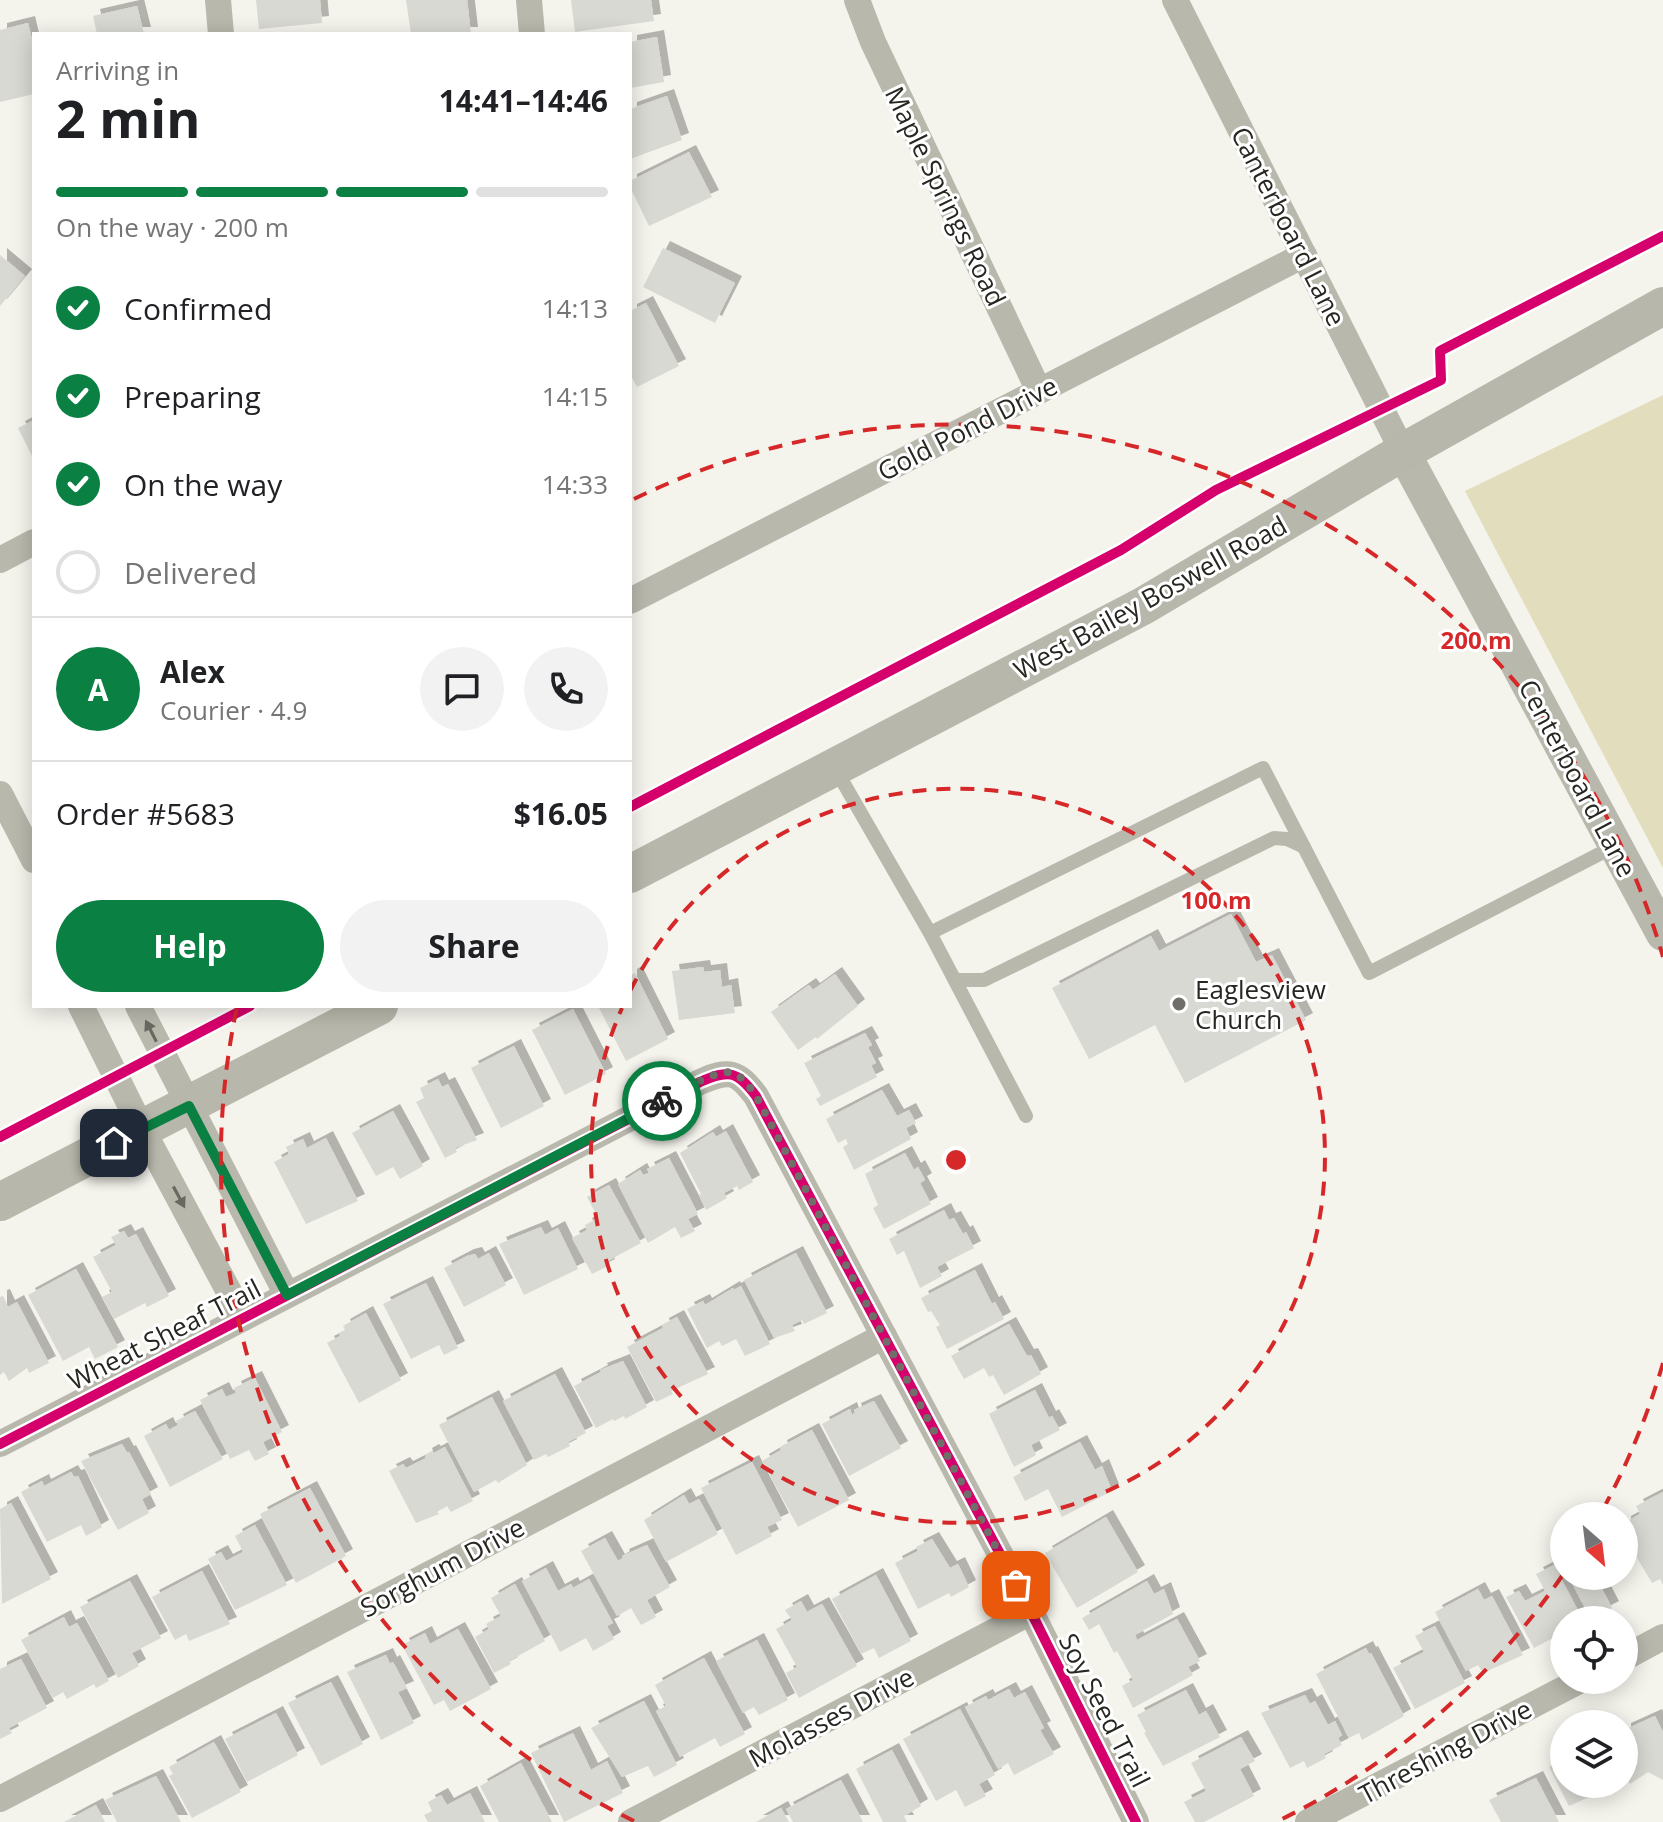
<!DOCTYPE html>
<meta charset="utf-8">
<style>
:root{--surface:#fff;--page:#f2f2f2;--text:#202124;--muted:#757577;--line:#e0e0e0;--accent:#0b8043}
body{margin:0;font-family:"Open Sans",sans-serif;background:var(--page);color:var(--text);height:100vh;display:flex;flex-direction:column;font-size:30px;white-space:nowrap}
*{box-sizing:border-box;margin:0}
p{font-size:26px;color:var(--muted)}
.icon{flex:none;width:44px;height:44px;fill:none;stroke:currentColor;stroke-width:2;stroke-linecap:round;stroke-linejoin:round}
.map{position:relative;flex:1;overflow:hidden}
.sheet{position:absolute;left:32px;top:32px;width:600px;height:976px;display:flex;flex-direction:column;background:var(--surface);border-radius:0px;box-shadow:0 4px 20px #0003}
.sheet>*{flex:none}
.needle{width:52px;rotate:152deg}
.fabs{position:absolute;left:1550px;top:1502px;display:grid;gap:16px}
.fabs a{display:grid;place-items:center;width:88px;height:88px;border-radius:50%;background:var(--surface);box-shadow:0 4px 20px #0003;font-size:40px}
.pin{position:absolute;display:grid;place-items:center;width:68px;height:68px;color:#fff;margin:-34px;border-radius:16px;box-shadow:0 4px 12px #0006}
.courier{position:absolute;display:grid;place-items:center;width:80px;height:80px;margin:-40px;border:6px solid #0b8043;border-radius:50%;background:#fff;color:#222;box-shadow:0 2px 10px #0007}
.head em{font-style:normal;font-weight:700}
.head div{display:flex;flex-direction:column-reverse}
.head{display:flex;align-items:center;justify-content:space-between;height:136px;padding:0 24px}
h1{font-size:52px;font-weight:700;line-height:60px}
.bar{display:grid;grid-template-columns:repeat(4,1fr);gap:12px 8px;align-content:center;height:96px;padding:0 24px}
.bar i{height:10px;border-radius:6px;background:var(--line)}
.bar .active{background:var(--accent)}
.bar p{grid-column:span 4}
.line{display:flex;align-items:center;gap:20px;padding:0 24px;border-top:2px solid var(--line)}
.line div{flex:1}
.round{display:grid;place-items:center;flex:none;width:84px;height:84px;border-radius:42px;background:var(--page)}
ol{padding:0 24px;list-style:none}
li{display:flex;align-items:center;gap:24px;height:88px}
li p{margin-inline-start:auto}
li .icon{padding:8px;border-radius:50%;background:var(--accent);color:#fff;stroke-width:4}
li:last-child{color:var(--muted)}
li i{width:44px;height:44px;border:4px solid var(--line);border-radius:50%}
.button{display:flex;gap:16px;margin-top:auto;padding:16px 24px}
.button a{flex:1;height:92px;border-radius:48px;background:var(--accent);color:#fff;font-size:32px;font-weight:700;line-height:92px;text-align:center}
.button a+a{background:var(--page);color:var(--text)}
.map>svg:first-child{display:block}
.green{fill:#e2ddbd}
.building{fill:#d9d9d3;filter:url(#shadow)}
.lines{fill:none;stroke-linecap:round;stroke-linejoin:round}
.service{stroke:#b9b8ad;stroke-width:14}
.minor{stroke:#b9b8ad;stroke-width:26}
.tertiary{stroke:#b9b8ad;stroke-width:34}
.secondary{stroke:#b8b7ab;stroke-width:38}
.cycleway-casing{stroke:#fff;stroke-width:15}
.cycleway{stroke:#d6006c;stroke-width:10}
.oneway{fill:#696861}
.done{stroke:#6f6e69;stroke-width:8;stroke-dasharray:0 14.4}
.route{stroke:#0b8043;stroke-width:10}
.ring{fill:none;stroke:#d62828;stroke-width:4;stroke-dasharray:14 10}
.poi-dot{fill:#6f6e69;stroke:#fff;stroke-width:3}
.labels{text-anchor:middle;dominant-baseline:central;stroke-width:6;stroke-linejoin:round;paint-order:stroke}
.street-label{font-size:26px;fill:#272722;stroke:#fff}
.poi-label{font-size:26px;fill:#272722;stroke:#fff;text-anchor:start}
.centre{fill:#d62828;stroke:#fff;stroke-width:4}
.ring-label{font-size:24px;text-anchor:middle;font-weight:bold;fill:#d62828;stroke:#fff;stroke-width:6;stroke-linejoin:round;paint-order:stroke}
</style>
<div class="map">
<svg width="1663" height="1822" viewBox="0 0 1663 1822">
<defs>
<filter id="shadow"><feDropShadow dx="7" dy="-7" stdDeviation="0" flood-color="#0004"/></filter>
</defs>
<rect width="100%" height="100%" fill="#f4f3ec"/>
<polygon class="green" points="1663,395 1663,868 1465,491"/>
<g class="building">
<polygon points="256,0 320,0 322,23 259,29"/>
<polygon points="406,0 467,0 471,34 411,34"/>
<polygon points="571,0 651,0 654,21 575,32"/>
<polygon points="137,6 144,34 97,34 93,16"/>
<polygon points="28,23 34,48 34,94 0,102 0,30"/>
<polygon points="657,37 664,82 630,88 630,42"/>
<polygon points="667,96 682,140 630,159 630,109"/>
<polygon points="689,152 712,197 649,226 630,187 630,181"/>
<polygon points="663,248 735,283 715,323 643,287"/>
<polygon points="0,255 25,276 0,306"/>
<polygon points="646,303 679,366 637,387 630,374 630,311"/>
<polygon points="34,420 34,460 18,428"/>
<polygon points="1231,914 1256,962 1272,955 1306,1020 1185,1083 1155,1025 1089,1059 1052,988 1151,936 1159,951"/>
<polygon points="703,967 704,972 720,970 722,987 731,985 735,1013 679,1020 672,971"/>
<polygon points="635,973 668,1039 626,1061 598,1006 630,1006 630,976"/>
<polygon points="835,974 858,1006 817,1039 816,1037 798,1050 771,1012 809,985 813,990"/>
<polygon points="573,1009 606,1074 565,1095 532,1030"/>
<polygon points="865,1033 872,1045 868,1047 876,1063 871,1065 877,1077 820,1106 816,1099 821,1096 804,1063"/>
<polygon points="514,1046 544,1106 501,1128 471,1068"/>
<polygon points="438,1079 442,1087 448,1084 477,1140 455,1148 457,1152 445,1158 416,1102 424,1098 420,1088"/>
<polygon points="882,1090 897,1116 909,1110 916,1123 906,1128 911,1139 854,1170 843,1147 848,1144 846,1139 838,1143 826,1119"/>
<polygon points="393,1111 423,1166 400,1179 393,1167 376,1176 352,1133"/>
<polygon points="726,1131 753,1182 739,1190 737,1186 724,1193 727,1198 706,1210 699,1195 701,1194 680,1153 713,1132 716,1137"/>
<polygon points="326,1138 358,1201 306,1224 274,1162 289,1154 286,1147 303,1139 307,1148"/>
<polygon points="905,1153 914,1170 918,1167 925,1180 920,1183 931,1204 884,1229 873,1208 878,1205 865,1174"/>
<polygon points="669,1158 698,1214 688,1219 695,1231 681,1238 675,1227 648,1243 618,1184 640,1170 643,1175 649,1173 647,1169"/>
<polygon points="609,1185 641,1243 606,1262 608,1266 592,1274 572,1238 587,1230 585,1225 598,1218 587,1197"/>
<polygon points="944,1210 949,1220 954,1218 963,1234 966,1232 974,1248 937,1267 942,1276 920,1288 904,1251 897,1255 889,1239"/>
<polygon points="541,1227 545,1235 558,1228 578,1269 524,1295 499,1244"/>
<polygon points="124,1231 128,1238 136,1234 169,1296 147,1307 145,1303 114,1319 102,1297 112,1292 93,1257 116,1245 111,1237"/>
<polygon points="489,1253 506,1285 464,1307 444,1268 467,1256 475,1254 478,1259"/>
<polygon points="796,1253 827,1313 804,1324 802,1320 792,1325 795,1331 774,1338 744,1280"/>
<polygon points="76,1269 118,1347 95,1359 89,1347 63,1361 28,1295"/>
<polygon points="975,1270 992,1304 995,1302 1004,1319 947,1349 936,1327 940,1325 931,1311 928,1312 921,1298"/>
<polygon points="426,1283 458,1348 444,1355 439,1345 411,1359 383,1304"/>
<polygon points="741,1286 770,1344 745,1356 736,1339 722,1346 719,1341 707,1348 687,1309 703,1301 705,1305 733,1288 734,1290"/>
<polygon points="3,1296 8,1307 17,1302 49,1363 29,1373 27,1368 9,1381 4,1372 0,1375 0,1297"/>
<polygon points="366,1313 401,1380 359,1403 327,1343 340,1336 339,1333 345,1330 343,1326"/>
<polygon points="677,1317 708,1374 671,1391 673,1394 656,1402 627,1347 663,1328 662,1325"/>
<polygon points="1009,1324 1027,1356 1031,1355 1041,1374 1004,1395 993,1375 989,1377 984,1368 964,1379 951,1356"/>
<polygon points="623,1361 647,1407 625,1419 624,1416 614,1421 613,1419 596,1428 574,1386 601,1372 600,1370"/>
<polygon points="555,1374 586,1433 568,1442 570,1446 548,1457 546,1454 534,1460 503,1401"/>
<polygon points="255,1378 282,1432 263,1442 269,1454 255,1461 249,1450 230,1459 200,1400 222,1389 226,1397 236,1393 234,1388"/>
<polygon points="1035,1390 1049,1418 1052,1416 1060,1430 1031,1445 1036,1455 1014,1467 989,1414"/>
<polygon points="492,1397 527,1465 498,1483 496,1480 474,1492 439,1425"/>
<polygon points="874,1401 901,1448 849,1476 822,1424 850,1409 852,1415 855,1413 854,1410"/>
<polygon points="195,1411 223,1459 170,1487 144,1436 166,1424 169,1430 178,1425 176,1421"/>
<polygon points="812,1430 849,1500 798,1527 762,1461 781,1450 780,1447"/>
<polygon points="1080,1442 1095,1470 1102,1466 1112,1491 1062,1517 1048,1489 1025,1501 1013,1477"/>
<polygon points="122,1444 127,1453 129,1452 151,1494 142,1499 149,1513 118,1530 81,1461"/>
<polygon points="445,1447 473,1501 451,1512 447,1506 437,1512 439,1514 416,1523 389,1471 403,1464 406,1468 426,1458 425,1455 432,1451 434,1453"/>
<polygon points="752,1462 782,1520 767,1527 772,1536 736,1555 701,1488"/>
<polygon points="71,1472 74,1477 78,1476 102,1527 86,1536 81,1525 47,1542 21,1492 42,1481 44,1486"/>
<polygon points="310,1488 346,1556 296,1583 260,1514"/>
<polygon points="1663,1492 1663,1585 1660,1579 1652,1583 1624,1536 1624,1523 1640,1514 1636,1506"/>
<polygon points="684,1495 689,1504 699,1499 718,1534 666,1562 644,1520"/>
<polygon points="11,1503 51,1579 2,1604 0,1509"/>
<polygon points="1106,1517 1138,1572 1077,1608 1045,1553"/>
<polygon points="255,1525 287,1585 235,1610 208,1559 221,1552 226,1561 243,1552 235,1536"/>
<polygon points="605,1538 618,1561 623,1558 622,1556 647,1545 670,1587 647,1600 656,1617 641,1625 631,1608 617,1616 581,1551"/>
<polygon points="932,1539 950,1568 958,1564 969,1587 951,1597 949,1593 918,1609 895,1563 918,1551 916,1547"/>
<polygon points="1554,1565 1583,1620 1564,1620 1564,1632 1534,1648 1506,1597 1519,1591 1525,1601 1545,1591 1536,1574"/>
<polygon points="546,1568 558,1591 571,1584 573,1588 589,1579 613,1623 607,1626 614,1639 593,1651 586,1638 560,1652 522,1581"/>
<polygon points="202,1571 230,1624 189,1641 186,1634 175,1640 152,1597"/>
<polygon points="876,1575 911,1641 879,1658 874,1648 861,1654 832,1599"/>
<polygon points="1568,1576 1621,1576 1601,1587 1612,1608 1591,1619"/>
<polygon points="130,1581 161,1638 132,1653 139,1666 118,1678 80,1607"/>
<polygon points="1147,1581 1154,1594 1164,1589 1173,1614 1135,1635 1137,1640 1177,1619 1200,1661 1188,1667 1193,1675 1133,1708 1122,1686 1133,1680 1117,1651 1114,1653 1099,1624 1089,1630 1082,1618"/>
<polygon points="515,1584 545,1641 509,1661 511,1664 494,1673 475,1637 489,1629 486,1624 501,1616 491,1598"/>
<polygon points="1478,1589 1484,1600 1492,1596 1523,1655 1483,1673 1478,1665 1466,1671 1435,1612"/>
<polygon points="801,1601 807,1612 822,1604 857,1666 799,1698 786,1673 797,1667 776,1629 792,1620 785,1610"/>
<polygon points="64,1617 69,1627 77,1623 109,1681 96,1688 94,1684 67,1699 63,1692 53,1698 21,1640"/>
<polygon points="1435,1626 1465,1683 1415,1709 1393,1668 1424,1652 1415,1636"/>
<polygon points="458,1629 491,1689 450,1711 444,1700 434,1705 402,1645 425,1633 430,1644"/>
<polygon points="757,1640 788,1700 759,1715 754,1707 743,1713 716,1661"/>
<polygon points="1366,1648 1369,1654 1371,1653 1404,1716 1362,1740 1359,1733 1349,1738 1316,1674"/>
<polygon points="386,1655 390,1664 393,1662 407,1688 398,1692 414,1723 381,1740 347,1672"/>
<polygon points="704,1658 745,1734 720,1747 715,1738 680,1757 656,1711 666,1706 655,1685"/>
<polygon points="21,1659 47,1708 9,1728 12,1733 0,1739 0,1669"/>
<polygon points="331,1682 363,1744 321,1766 288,1703"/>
<polygon points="1009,1689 1014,1698 1025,1692 1044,1728 1040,1730 1054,1754 1014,1775 1008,1763 998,1769 965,1707 986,1696 988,1700"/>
<polygon points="1186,1690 1199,1715 1206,1711 1220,1737 1163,1766 1144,1733 1146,1732 1137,1715"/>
<polygon points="1305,1695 1310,1704 1315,1701 1328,1725 1335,1721 1342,1735 1338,1738 1342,1745 1324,1754 1326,1758 1307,1768 1304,1761 1290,1768 1261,1713"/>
<polygon points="644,1701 677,1765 654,1777 648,1766 622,1777 591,1728"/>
<polygon points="960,1709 995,1775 979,1784 986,1796 965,1807 956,1790 936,1801 903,1739"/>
<polygon points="276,1713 298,1755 247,1782 225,1739"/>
<polygon points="1655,1716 1663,1732 1663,1780 1648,1772 1630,1784 1624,1772 1624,1730"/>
<polygon points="573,1733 591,1770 607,1761 623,1793 564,1822 531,1753"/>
<polygon points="1241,1737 1255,1761 1240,1769 1254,1796 1204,1822 1195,1822 1184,1802 1206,1791 1191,1763"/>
<polygon points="214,1742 241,1792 192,1818 169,1776 173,1774 169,1767"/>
<polygon points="892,1750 921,1806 904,1816 907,1822 883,1822 856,1769"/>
<polygon points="1564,1760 1564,1784 1618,1784 1569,1806 1549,1767"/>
<polygon points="521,1763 552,1822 499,1822 480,1786"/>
<polygon points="156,1776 181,1822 117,1822 105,1800"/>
<polygon points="1536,1778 1559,1822 1501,1822 1489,1800"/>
<polygon points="841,1780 863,1822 793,1822 786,1809"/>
<polygon points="470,1793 485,1822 428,1822 424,1815 432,1811 428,1802 441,1795 447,1805"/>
<polygon points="96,1805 105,1822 64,1822"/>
<polygon points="781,1808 789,1822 756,1822"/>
</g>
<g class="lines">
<g class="service">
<polyline points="836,770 930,933 1263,768 1369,973 1615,846"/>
<polyline points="930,933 1026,1116"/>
<polyline points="955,980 984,980 1274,838 1287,839 1304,847"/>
</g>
<g class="minor">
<polyline points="218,0 221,34"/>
<polyline points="529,0 532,34"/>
<polyline points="857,0 873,42 1039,391"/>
<polyline points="1175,0 1403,452"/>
<polyline points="0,560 34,542"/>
<polyline points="630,601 1304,255"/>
<polyline points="0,794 34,860"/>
<polyline points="81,1006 142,1129 243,1318"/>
<polyline points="138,1006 287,1295"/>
<path d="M0,1444l700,-362c29,-13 37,-11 56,14l275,516 105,210"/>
<polyline points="1624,1658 1663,1637"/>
<polyline points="0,1799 884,1336"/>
<polyline points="631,1822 1031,1612"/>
<polyline points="1308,1822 1581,1680"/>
</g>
<polyline class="tertiary" points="1403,452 1663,934"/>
<g class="secondary">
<polyline points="630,874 1143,606 1403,452 1663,306"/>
<polyline points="0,1202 379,1006"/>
</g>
<defs>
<g id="cycleway">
<polyline points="630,807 1121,550 1216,490 1441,380 1440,351 1663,236"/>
<polyline points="0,1137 250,1006"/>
<path d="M0,1444l700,-362c29,-13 37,-11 56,14l275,516 105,210"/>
</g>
</defs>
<use href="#cycleway" class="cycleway-casing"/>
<use href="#cycleway" class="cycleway"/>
</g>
<defs><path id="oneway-solid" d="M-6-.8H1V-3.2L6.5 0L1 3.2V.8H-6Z" transform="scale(2)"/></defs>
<g class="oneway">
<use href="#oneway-solid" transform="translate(151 1031) rotate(-117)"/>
<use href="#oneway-solid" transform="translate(179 1197) rotate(62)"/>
</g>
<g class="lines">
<path class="done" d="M662,1101c15,-8 55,-33 72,-28 9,4 17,16 22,23l260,489"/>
<polyline class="route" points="114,1143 189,1106 287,1295 662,1101"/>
</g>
<g class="ring">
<path d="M630 991A367 367 0 1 1 622 1008"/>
<path d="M1663 1363A735 735 0 0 1 1602 1511M1562 1576A735 735 0 0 1 1278 1821M634 1821A735 735 0 0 1 237 1007M634 499A735 735 0 0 1 1663 957"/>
</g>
<circle class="poi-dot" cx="1179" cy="1004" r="8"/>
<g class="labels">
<g class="street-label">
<text transform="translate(946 196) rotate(64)">Maple Springs Road</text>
<text transform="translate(1289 226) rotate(63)">Canterboard Lane</text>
<text transform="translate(967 428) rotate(-27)">Gold Pond Drive</text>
<text transform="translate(1150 597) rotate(-29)">West Bailey Boswell Road</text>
<text transform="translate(1578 778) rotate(62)">Centerboard Lane</text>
<text transform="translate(164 1334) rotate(-27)">Wheat Sheaf Trail</text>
<text transform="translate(442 1567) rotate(-28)">Sorghum Drive</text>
<text transform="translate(1105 1710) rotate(63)">Soy Seed Trail</text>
<text transform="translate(831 1717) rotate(-28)">Molasses Drive</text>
<text transform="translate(1445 1751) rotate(-28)">Threshing Drive</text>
</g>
<g class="poi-label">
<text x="1195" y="989">Eaglesview<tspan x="1195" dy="30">Church</tspan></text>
</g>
</g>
<circle cx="956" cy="1160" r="12" class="centre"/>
<g class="ring-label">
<text x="1476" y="649">200 m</text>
<text x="1216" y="909">100 m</text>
</g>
</svg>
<div class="fabs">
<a><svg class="needle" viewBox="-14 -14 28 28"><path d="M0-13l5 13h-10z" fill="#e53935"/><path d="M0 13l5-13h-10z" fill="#757577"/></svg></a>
<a><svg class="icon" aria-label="locate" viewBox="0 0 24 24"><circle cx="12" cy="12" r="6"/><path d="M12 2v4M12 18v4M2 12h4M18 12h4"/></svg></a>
<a><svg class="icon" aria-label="layers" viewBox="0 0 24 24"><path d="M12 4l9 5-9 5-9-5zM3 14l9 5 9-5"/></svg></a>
</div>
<div class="pin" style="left:1016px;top:1585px;background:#ea580c"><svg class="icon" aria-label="bag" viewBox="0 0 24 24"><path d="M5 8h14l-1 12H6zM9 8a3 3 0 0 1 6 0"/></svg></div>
<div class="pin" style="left:114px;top:1143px;background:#1f2937"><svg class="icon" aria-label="home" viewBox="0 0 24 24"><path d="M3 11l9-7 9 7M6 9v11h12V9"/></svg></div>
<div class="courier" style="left:662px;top:1101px"><svg class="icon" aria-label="bike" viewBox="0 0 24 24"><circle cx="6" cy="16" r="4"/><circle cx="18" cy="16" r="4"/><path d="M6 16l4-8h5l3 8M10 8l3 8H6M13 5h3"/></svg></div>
<section class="sheet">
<div class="head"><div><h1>2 min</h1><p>Arriving in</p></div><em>14:41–14:46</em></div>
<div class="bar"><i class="active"></i><i class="active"></i><i class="active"></i><i></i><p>On the way · 200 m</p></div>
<ol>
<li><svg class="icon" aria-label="check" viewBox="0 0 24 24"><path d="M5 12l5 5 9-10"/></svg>Confirmed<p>14:13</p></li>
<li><svg class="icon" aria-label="check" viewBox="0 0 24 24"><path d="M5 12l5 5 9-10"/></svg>Preparing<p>14:15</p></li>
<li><svg class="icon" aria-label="check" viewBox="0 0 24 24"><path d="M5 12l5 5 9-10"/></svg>On the way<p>14:33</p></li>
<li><i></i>Delivered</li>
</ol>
<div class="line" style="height:144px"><b class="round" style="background:var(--accent);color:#fff">A</b><div><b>Alex</b><p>Courier · 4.9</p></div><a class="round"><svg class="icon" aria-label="chat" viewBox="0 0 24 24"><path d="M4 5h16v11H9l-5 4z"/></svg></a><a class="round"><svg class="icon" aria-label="phone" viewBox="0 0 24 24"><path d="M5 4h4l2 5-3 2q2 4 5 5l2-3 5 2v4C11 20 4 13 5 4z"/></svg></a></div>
<div class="line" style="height:104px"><div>Order #5683</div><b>$16.05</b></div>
<div class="button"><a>Help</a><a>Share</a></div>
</section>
</div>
